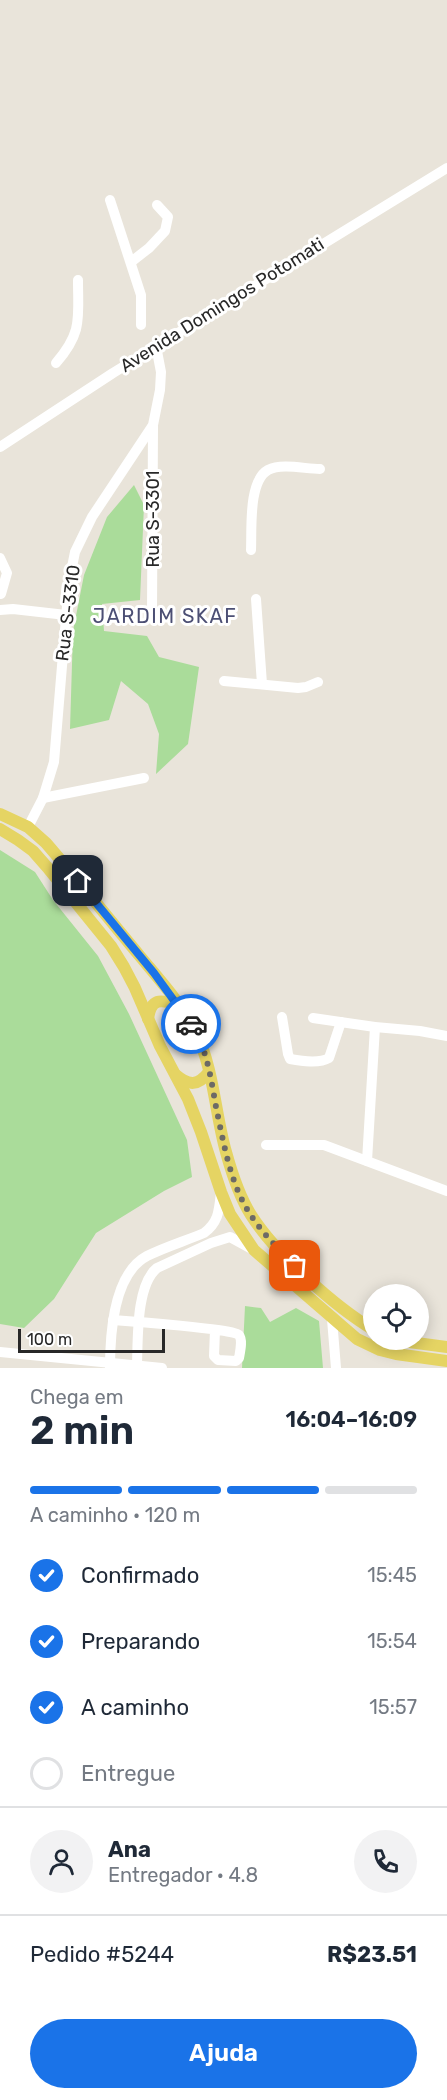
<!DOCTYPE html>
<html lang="pt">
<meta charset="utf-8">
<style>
:root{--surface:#fff;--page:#f2f2f3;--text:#1f2937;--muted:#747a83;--line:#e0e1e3;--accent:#1a73e8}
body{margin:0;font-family:Rubik,sans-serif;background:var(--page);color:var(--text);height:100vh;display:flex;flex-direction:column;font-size:22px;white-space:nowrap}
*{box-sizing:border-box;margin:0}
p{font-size:20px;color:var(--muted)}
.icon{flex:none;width:33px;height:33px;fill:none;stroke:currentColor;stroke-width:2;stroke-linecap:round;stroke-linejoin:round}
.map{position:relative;height:1368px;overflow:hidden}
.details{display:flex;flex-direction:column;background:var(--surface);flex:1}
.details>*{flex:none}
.fabs{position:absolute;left:363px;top:1284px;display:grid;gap:12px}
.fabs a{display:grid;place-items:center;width:66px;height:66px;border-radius:50%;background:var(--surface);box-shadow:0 3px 15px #0003;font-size:30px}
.scale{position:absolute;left:18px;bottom:15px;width:147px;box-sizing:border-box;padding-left:6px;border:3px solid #282828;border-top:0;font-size:16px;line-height:21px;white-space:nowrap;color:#282828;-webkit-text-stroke:4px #fff;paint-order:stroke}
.pin{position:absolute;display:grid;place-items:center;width:51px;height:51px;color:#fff;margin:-26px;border-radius:12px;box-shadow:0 3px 9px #0006}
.courier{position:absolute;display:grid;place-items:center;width:60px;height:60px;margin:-30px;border:4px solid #1a73e8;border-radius:50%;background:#fff;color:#222;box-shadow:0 2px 8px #0007}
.summary em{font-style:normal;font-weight:600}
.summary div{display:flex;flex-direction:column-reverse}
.summary{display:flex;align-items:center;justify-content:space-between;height:102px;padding:0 30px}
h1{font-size:39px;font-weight:600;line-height:45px}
.bar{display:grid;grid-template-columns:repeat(4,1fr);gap:9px 6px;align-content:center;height:72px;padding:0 30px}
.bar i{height:8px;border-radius:4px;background:var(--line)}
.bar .on{background:var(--accent)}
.bar p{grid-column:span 4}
.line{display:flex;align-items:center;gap:15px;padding:0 30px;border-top:2px solid var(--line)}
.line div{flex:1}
.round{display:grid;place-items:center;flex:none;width:63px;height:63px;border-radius:32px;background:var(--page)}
ol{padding:0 30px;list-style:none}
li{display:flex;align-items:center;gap:18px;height:66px}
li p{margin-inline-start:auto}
li .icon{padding:6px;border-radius:50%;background:var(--accent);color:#fff;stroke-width:4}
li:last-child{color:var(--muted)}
li i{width:33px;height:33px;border:3px solid var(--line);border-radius:50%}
.primary-button{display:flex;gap:12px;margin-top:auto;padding:12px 30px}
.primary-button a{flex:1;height:69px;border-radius:36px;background:var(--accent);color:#fff;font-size:24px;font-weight:600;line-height:69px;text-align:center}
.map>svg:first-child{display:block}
.green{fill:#aadc9a}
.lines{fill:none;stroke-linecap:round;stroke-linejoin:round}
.minor{stroke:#fff;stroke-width:10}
.major{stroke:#e5d463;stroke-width:12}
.done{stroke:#6c6a66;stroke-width:6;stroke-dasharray:0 10.8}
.route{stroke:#1a73e8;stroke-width:8}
.labels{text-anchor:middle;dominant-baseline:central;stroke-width:6;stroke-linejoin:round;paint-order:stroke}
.street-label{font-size:18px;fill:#282828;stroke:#fff}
.neighbourhood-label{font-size:20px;letter-spacing:1.5px;fill:#4c4f74;stroke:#fff}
</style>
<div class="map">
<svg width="447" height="1368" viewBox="0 0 447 1368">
<rect width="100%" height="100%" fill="#e9e4da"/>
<g class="green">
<polygon points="134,485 144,505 140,600 102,604 104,631 147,636 159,657 199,667 188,744 156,774 159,734 148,704 121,681 109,720 70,729 73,631 84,575 107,517"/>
<polygon points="0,850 35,872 53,900 98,956 129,1014 187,1140 192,1177 164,1191 96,1233 54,1299 24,1328 0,1324"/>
<polygon points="245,1306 261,1308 270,1322 296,1308 319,1321 323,1368 242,1368"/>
</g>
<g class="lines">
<g class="minor">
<polyline points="110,200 141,295 141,325"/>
<polyline points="131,262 149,248 165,231 168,217 157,205"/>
<path d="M56,363c27,-31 22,-45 22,-83"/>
<polyline points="0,447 113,373 447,168"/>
<path d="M251,550c1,-20 -3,-69 17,-80 14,-7 37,-1 52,-1"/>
<polyline points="0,558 7,573 1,594"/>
<polyline points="256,599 262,684"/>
<polyline points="0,610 13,609 66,615"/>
<polyline points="152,613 153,426"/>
<polyline points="224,681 298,688 306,687 318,682"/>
<polyline points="43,798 144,778"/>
<polyline points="28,827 43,798 54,762 69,582 75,552 92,517 153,425 160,390 161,372 156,346"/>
<path d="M282,1017l6,37 2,5c11,2 29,5 39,-1l12,-36"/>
<polyline points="313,1018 375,1027 420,1031 447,1036"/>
<polyline points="266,1145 324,1145 447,1191"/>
<polyline points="367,1161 375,1027"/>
<polyline points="332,1319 336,1368"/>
<path d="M113,1320c15,1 122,9 126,15 4,5 1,17 0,23l-3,3 -18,-1 -4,-4 1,-26"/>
<polyline points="0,1352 162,1368"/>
<path d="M137,1364c1,-25 -1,-79 20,-96l54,-25 19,-6 22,12"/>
<path d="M110,1368c0,-33 3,-94 37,-112 18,-9 38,-15 57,-23 15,-11 15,-23 17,-41"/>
</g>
<g class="major">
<path d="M0,814l28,13 18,16c32,37 62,75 93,112 18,22 46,53 57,77 18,38 19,81 30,120 6,22 13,44 25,63 24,38 84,92 123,115"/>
<polyline points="0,829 18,840 33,851 47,867 111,946 124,967 135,988 160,1046 188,1099 201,1132 221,1192 230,1214 254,1250 357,1339 380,1350 396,1354 447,1361"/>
<path d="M148,1019c3,-21 12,-20 30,-14"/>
<path d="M176,1075c13,11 22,11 33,-3"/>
<polyline points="394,1340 447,1347"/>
</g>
</g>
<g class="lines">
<path class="done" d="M191,1024c16,24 20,55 25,83 8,37 14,78 36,110 12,18 28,33 43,49"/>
<polyline class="route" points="78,881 154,973 191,1024"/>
</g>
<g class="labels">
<g class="street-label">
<text transform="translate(222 305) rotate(-32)">Avenida Domingos Potomati</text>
<text transform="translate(153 519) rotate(-90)">Rua S-3301</text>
<text transform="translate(68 613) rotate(-83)">Rua S-3310</text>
</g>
<g class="neighbourhood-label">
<text x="165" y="616">JARDIM SKAF</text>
</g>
</g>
</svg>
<div class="fabs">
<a><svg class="icon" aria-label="locate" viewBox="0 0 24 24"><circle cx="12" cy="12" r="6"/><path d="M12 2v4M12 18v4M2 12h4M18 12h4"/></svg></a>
</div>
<div class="scale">100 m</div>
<div class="pin" style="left:295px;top:1266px;background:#ea580c"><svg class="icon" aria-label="bag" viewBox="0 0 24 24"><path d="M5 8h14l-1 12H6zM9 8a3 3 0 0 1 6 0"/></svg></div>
<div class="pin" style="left:78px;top:881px;background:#1f2937"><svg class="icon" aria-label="home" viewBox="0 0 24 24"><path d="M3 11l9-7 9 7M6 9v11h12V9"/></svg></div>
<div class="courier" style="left:191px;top:1024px"><svg class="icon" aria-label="car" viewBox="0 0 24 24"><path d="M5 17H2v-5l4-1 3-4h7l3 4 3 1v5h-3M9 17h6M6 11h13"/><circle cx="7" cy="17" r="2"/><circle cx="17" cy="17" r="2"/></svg></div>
</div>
<section class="details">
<div class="summary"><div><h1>2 min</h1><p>Chega em</p></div><em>16:04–16:09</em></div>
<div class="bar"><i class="on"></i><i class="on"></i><i class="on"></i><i></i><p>A caminho · 120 m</p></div>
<ol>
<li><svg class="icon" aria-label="check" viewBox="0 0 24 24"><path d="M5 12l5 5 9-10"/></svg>Confirmado<p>15:45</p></li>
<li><svg class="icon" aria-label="check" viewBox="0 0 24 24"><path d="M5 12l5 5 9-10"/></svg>Preparando<p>15:54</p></li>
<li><svg class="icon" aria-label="check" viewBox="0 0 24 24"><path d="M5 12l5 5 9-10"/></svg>A caminho<p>15:57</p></li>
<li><i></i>Entregue</li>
</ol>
<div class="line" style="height:108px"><a class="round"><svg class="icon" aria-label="person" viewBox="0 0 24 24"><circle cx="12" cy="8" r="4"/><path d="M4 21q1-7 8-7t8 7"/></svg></a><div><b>Ana</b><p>Entregador · 4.8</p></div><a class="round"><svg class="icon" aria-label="phone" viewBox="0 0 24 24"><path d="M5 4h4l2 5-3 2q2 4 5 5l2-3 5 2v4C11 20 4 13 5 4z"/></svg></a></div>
<div class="line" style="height:78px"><div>Pedido #5244</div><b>R$23.51</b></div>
<div class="primary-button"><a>Ajuda</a></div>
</section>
